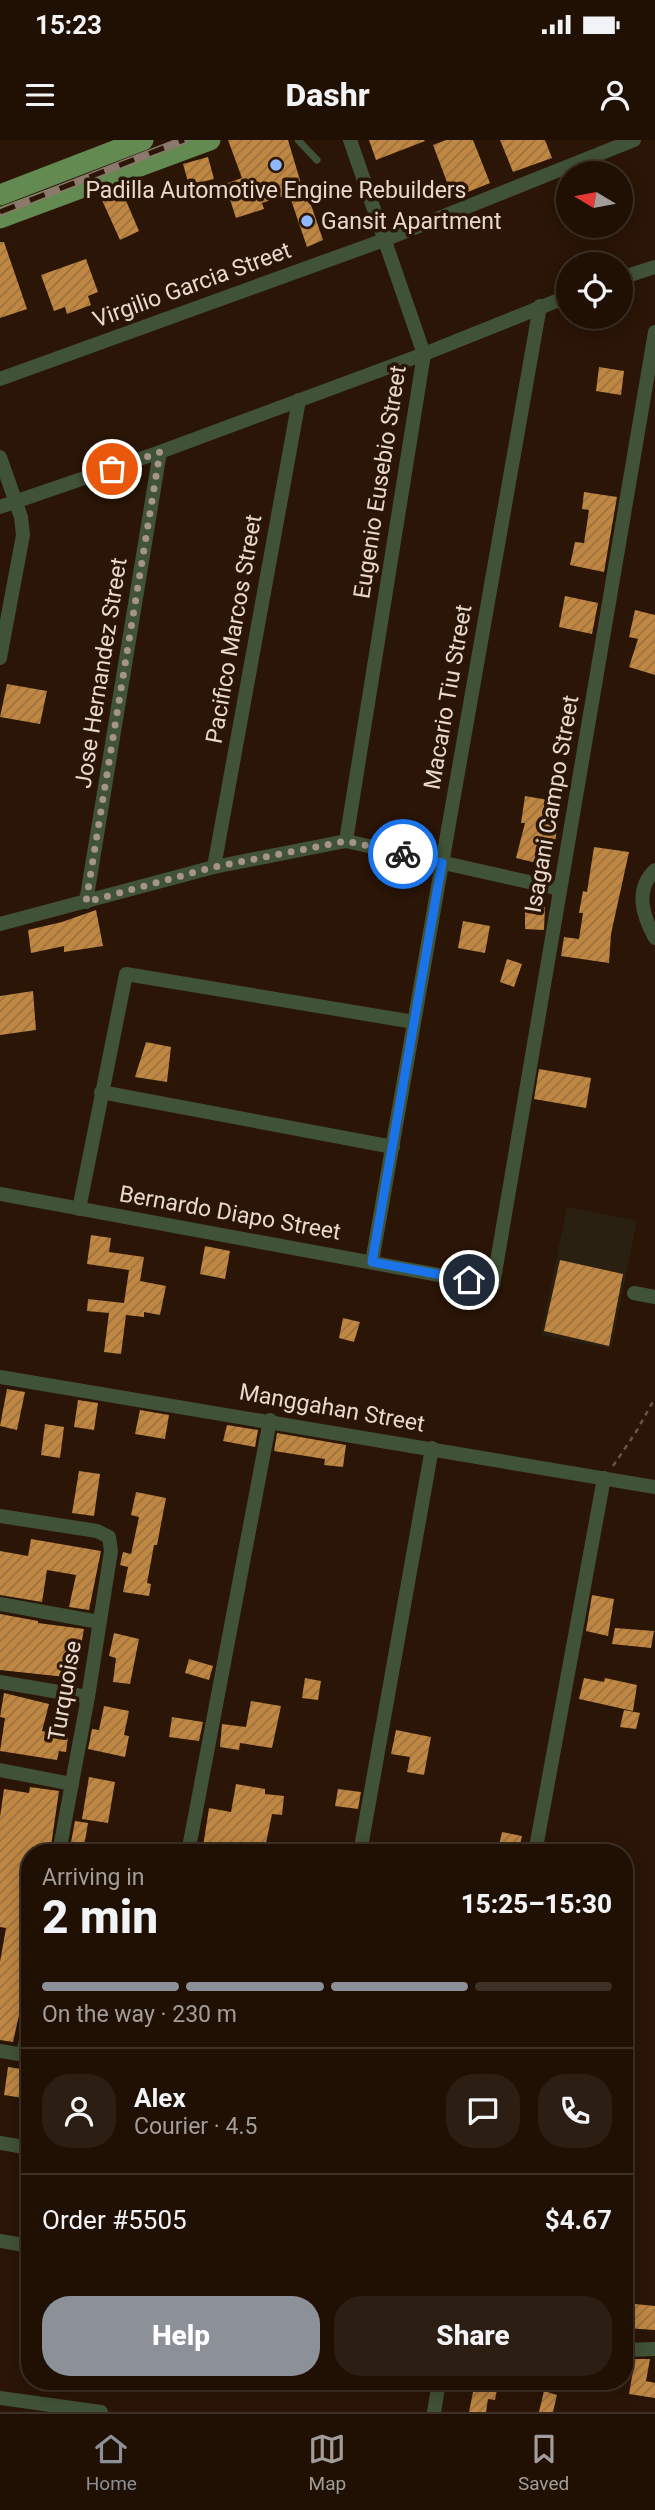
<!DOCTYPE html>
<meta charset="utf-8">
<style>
:root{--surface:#201004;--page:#2d1e13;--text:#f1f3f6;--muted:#a29d9a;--line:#3d3026;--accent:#8c9099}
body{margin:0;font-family:Roboto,sans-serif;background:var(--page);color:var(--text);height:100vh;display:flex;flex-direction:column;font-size:26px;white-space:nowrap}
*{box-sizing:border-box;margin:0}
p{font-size:23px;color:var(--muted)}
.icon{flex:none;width:38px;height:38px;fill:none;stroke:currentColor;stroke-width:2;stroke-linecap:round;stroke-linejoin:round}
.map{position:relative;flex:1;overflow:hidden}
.side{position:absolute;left:21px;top:1704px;width:612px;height:546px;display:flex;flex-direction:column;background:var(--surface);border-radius:28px;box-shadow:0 4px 18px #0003,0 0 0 2px var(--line)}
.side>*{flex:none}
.needle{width:46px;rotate:280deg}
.buttons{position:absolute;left:556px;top:21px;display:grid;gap:14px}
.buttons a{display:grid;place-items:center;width:77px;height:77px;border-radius:50%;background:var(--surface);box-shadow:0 4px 18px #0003,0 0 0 2px var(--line);font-size:35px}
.pin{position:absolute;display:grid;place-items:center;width:60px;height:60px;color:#fff;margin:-30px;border:4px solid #fff;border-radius:50%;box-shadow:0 2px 7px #0007}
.courier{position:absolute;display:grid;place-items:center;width:70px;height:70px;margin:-35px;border:5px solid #1a73e8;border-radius:50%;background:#fff;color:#222;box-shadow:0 2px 9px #0007}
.summary em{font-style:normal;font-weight:800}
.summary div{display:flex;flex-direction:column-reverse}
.summary{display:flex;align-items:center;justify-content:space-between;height:119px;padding:0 21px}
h1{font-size:46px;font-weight:800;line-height:52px}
.bar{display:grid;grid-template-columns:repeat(4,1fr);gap:10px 7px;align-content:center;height:84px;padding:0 21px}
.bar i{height:9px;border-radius:5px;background:var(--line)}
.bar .current{background:var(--accent)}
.bar p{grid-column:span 4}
.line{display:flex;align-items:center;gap:18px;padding:0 21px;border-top:2px solid var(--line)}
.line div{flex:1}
.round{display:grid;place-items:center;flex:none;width:74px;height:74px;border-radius:28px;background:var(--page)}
.cta{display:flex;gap:14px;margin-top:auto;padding:14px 21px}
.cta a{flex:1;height:80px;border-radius:28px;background:var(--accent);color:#fff;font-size:28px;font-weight:800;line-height:80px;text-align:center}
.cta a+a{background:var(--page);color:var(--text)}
.status{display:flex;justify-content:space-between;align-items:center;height:49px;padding:0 35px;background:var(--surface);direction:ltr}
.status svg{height:19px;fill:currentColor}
header{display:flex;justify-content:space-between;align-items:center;height:91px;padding:0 21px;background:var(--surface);font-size:32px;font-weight:800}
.menu{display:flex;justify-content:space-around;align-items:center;height:98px;border-top:2px solid var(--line);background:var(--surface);font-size:19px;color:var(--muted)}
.menu a{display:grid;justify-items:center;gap:4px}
.menu .current{color:var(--accent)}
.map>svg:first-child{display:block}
.education{fill:#2a2011}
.building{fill:url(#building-hatch)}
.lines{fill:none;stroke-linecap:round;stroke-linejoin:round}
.path{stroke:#685548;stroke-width:2.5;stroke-dasharray:5 5;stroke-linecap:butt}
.lane{stroke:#405237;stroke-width:7}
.street{stroke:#405237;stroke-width:14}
.primary{stroke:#638a50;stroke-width:21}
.rail-casing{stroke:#8b796d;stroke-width:8}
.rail{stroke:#2a1506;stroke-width:5;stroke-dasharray:16;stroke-linecap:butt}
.done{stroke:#a69489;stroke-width:7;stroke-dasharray:0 12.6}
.route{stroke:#1a73e8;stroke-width:9}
.poi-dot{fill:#8eb9fc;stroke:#2a1506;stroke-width:2.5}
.labels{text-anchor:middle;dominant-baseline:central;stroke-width:7;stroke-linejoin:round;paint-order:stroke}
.poi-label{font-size:23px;fill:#e8d9cf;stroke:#2a1506}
.street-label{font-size:23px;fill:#e8d9cf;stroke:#2a1506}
</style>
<div class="status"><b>15:23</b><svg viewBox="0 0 49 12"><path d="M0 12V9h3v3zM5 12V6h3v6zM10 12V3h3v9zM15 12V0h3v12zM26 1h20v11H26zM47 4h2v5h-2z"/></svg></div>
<header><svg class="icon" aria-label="menu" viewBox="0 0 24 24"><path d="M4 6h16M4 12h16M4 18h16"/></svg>Dashr<svg class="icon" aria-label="person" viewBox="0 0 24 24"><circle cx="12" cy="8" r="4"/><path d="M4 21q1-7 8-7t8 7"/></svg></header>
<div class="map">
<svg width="655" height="2272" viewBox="0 0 655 2272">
<defs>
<pattern id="building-hatch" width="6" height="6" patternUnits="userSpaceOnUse" patternTransform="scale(1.75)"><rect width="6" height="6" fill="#c08742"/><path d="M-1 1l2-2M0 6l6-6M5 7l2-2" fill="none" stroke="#9b7241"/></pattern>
</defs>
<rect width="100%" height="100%" fill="#2a1506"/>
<polygon class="education" points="567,1067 637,1081 611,1209 541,1195"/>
<g class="building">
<polygon points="228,0 288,0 305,57 308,56 323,100 307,107 289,54 262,63 264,69 236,78 225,44 242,38"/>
<polygon points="369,0 424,0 425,1 376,20"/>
<polygon points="446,0 473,0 490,43 453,58 433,5"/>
<polygon points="500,0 545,0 552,18 513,32"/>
<polygon points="208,17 214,39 189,45 183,24"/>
<polygon points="121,49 139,91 120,100 101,58"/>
<polygon points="0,102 4,102 27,169 0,178"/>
<polygon points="86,119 98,152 88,156 91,165 67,174 65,167 54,171 41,135"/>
<polygon points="599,227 624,231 621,255 596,251"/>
<polygon points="584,352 617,357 604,432 570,425 575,402 584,403 589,370 582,369"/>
<polygon points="565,456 598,463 592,494 559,487"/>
<polygon points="635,470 655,475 655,535 629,527 638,499 629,497"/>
<polygon points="7,544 47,551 40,584 0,577"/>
<polygon points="525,656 560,662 556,696 549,726 516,718 525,683 521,683"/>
<polygon points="594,707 629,712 611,794 609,823 561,816 564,797 579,799 583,773 579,773 583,751 587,752"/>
<polygon points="525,766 545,767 544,790 525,789"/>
<polygon points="96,770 103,806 64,812 64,806 31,813 28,790 62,782"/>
<polygon points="463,781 490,786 485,813 458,808"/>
<polygon points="507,819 522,824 514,847 500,842"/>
<polygon points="33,851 36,890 0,895 0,856"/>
<polygon points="146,902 171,907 167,942 135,937"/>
<polygon points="539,929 591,938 586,968 534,959"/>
<polygon points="91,1095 111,1098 109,1112 144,1117 140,1141 166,1146 160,1175 144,1172 144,1177 126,1175 121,1214 104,1212 109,1173 87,1171 88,1159 124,1163 129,1130 87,1124"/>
<polygon points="205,1106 230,1111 225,1139 200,1134"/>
<polygon points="560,1120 623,1134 609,1206 544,1191"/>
<polygon points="343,1178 360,1182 354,1202 339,1198"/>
<polygon points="7,1249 25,1252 17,1290 0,1286"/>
<polygon points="78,1260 98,1263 94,1290 74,1287"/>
<polygon points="140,1270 169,1275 165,1299 135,1294"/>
<polygon points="45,1284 64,1287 60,1318 41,1315"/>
<polygon points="227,1285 258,1290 255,1307 223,1301"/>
<polygon points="277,1293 346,1305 343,1327 324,1325 325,1319 274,1311"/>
<polygon points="79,1331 100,1334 94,1376 72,1373"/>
<polygon points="136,1352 166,1358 157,1405 154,1405 147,1443 151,1444 149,1456 123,1452 128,1427 120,1425 123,1412 131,1414 139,1377 131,1375"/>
<polygon points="31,1399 101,1411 89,1470 69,1467 76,1435 47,1430 42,1462 0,1455 0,1411 28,1416"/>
<polygon points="592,1455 614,1459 608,1496 586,1491"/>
<polygon points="0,1474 38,1481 38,1483 84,1489 75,1538 0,1530"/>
<polygon points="615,1488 654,1491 651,1508 612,1504"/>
<polygon points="114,1493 139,1499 130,1544 113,1542 116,1518 109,1516"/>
<polygon points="189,1519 213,1526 209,1540 185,1533"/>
<polygon points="305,1538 321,1541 318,1560 302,1558"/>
<polygon points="584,1538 604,1542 605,1538 637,1545 633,1571 579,1559"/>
<polygon points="4,1553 49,1564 42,1591 68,1597 66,1612 59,1611 57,1620 0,1611 5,1578 0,1577"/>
<polygon points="251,1561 281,1566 272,1608 240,1603 239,1610 220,1607 222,1584 246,1587"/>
<polygon points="104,1566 129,1571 124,1595 129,1596 125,1617 88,1609 92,1589 99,1590"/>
<polygon points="624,1570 640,1573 636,1589 620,1587"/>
<polygon points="172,1577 203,1582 199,1601 169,1597"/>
<polygon points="396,1590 431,1597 424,1635 407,1632 410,1617 391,1614"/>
<polygon points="89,1637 115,1642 108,1683 82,1679"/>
<polygon points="236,1644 265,1649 265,1654 284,1656 282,1675 272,1674 264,1713 233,1707 233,1709 223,1708 222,1713 202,1713 209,1668 231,1672"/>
<polygon points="30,1647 59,1651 50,1713 30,1713 30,1766 23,1799 30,1800 30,1826 13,1902 0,1900 0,1822 6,1788 0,1787 0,1677 4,1649 29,1653"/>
<polygon points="338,1649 361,1652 358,1669 335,1666"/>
<polygon points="75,1681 88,1683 83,1713 69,1713"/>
<polygon points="502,1692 522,1696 518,1713 498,1710"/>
<polygon points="8,1927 27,1930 23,1958 4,1955"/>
<polygon points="625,2163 655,2166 655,2190 625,2188"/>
<polygon points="635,2219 650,2219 646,2241 655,2243 655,2258 629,2254"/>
<polygon points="475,2242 498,2244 495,2260 488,2259 486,2272 469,2272"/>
<polygon points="544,2251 557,2255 553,2272 539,2272"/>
</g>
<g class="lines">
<polyline class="path" points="613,1326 636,1292 655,1258"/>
<polyline class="lane" points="298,0 317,20"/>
<g class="street">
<polyline points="621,138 655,127"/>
<polyline points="0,239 384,100 634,0"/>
<polyline points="0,317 21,377 23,395 0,518"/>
<polyline points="0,367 160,312 424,214 569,156"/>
<polyline points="346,701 424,214 350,0"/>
<polyline points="214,727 299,260"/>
<path d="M655,730c-21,20 -12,46 0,68"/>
<polyline points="86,762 160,312"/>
<polyline points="0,784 214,727 346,701 560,749"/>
<polyline points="101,952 393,1007"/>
<polyline points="0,1054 493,1145 655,192"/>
<polyline points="79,1069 126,834 414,882"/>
<polyline points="372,1122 540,166"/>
<polyline points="634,1153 655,1157"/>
<polyline points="0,1237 655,1347"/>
<polyline points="0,1376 97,1391 109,1397 111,1411 88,1557 59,1713"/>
<polyline points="0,1464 99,1482"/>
<polyline points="0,1542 88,1557"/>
<polyline points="0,1630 72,1644"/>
<polyline points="188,1713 270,1280"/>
<polyline points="360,1713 432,1308"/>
<polyline points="535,1713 604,1338"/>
<polyline points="0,1911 30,1916"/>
<polyline points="23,1915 30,1880"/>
<polyline points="0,2003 30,2008"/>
<polyline points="0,2101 30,2106"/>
<polyline points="625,2210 655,2209"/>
<polyline points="0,2258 101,2272"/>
<polyline points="434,2272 439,2242"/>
</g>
<g class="primary">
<polyline points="0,55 143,0"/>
<polyline points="0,78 210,0"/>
</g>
<defs>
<polyline id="rail" points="0,72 184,0"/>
</defs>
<use href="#rail" class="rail-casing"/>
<use href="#rail" class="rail"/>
</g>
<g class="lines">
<polyline class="done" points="112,329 160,312 86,762 214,727 346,701 403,714"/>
<polyline class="route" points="403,714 442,723 372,1122 469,1140"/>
</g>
<g class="poi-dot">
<circle cx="276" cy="25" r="7"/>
<circle cx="307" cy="81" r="7"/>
</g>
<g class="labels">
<g class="poi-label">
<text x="276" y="50">Padilla Automotive Engine Rebuilders</text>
<text x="321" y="81" text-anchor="start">Gansit Apartment</text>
</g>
<g class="street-label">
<text transform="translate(192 145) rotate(-20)">Virgilio Garcia Street</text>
<text transform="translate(380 342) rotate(-81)">Eugenio Eusebio Street</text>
<text transform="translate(234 489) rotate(-80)">Pacifico Marcos Street</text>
<text transform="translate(101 533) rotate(-81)">Jose Hernandez Street</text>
<text transform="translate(448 557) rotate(-80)">Macario Tiu Street</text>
<text transform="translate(552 664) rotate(-80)">Isagani Campo Street</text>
<text transform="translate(230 1073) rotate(10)">Bernardo Diapo Street</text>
<text transform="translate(332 1268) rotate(10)">Manggahan Street</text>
<text transform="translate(65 1551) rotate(-80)">Turquoise</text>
</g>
</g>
</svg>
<div class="buttons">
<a><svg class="needle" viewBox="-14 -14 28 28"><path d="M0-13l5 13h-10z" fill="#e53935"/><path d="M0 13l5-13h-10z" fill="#a29d9a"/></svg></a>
<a><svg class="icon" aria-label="locate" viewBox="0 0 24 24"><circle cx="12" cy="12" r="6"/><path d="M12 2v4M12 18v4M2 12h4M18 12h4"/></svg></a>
</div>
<div class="pin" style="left:112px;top:329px;background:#ea580c"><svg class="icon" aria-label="bag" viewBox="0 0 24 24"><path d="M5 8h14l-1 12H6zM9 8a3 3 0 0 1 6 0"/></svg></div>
<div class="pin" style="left:469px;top:1140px;background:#1f2937"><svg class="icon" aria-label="home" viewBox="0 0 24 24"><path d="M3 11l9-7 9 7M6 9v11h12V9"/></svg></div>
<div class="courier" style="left:403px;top:714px"><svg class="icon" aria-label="bike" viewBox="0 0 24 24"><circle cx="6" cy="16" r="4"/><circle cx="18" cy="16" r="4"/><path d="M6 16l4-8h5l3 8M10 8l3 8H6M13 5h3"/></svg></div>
<section class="side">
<div class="summary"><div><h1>2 min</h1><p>Arriving in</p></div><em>15:25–15:30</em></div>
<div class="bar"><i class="current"></i><i class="current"></i><i class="current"></i><i></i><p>On the way · 230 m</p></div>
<div class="line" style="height:126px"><a class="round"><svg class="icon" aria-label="person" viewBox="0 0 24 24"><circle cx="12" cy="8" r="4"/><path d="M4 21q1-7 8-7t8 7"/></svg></a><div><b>Alex</b><p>Courier · 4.5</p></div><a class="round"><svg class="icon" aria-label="chat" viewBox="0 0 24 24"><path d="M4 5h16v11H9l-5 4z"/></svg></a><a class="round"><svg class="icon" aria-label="phone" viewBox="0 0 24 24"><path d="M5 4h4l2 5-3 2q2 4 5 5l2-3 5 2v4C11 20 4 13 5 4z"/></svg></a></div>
<div class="line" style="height:91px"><div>Order #5505</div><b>$4.67</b></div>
<div class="cta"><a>Help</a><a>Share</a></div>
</section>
</div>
<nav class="menu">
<a class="current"><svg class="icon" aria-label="home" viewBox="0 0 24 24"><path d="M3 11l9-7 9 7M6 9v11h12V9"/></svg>Home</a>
<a><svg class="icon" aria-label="map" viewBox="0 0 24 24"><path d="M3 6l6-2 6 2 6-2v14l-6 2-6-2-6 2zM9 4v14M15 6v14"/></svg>Map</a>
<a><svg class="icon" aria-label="saved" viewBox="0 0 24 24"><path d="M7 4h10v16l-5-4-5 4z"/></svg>Saved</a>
</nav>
